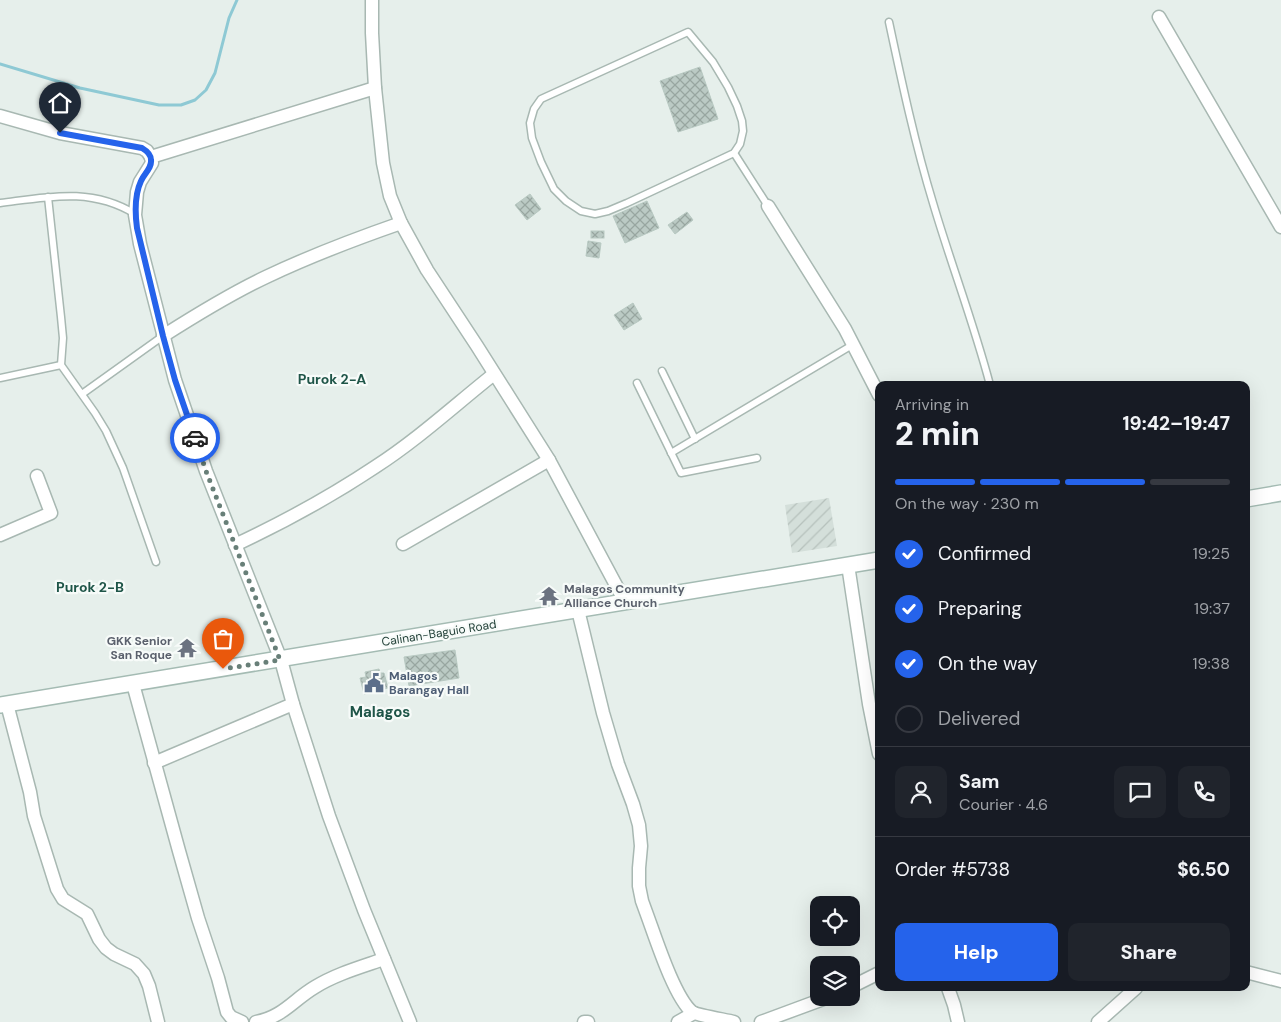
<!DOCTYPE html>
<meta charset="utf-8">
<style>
:root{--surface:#171b24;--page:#20242c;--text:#f1f3f6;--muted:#9ea1a6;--line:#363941;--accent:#2563eb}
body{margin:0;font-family:"DM Sans",sans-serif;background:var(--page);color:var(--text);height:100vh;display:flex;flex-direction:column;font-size:19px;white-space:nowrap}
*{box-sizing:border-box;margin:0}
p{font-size:16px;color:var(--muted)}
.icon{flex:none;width:28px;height:28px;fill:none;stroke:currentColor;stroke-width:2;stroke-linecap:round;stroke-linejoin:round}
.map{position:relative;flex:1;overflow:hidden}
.panel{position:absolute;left:875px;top:381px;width:375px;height:610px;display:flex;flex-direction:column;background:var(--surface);border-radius:10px;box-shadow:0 5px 20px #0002}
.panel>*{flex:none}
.tools{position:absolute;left:810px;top:896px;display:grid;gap:10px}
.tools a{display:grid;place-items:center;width:50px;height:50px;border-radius:10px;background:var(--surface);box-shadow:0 5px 20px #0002;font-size:25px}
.pin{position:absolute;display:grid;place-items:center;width:42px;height:42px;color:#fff;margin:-51px -21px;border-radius:50% 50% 50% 0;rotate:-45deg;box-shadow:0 0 5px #0007}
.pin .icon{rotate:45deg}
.courier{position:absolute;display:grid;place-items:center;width:50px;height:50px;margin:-25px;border:4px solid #2563eb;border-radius:50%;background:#fff;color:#222;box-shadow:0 1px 6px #0007}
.overview em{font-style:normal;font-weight:800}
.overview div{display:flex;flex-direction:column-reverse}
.overview{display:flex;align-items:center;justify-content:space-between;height:85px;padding:0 20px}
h1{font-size:32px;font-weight:800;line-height:38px}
.bar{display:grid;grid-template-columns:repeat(4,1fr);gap:8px 5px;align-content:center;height:60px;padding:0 20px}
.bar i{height:6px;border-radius:4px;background:var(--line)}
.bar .selected{background:var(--accent)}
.bar p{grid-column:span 4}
.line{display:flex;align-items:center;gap:12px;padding:0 20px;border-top:1px solid var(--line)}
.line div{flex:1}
.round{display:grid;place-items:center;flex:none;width:52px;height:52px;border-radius:10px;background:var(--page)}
ol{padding:0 20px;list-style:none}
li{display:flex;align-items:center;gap:15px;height:55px}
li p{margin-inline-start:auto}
li .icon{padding:5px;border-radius:50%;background:var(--accent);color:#fff;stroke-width:4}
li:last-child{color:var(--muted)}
li i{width:28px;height:28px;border:2px solid var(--line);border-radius:50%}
.button{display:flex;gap:10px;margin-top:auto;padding:10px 20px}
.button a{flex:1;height:58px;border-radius:10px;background:var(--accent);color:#fff;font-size:20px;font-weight:800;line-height:58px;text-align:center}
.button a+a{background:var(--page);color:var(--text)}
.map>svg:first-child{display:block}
.industrial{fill:url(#industrial-furrows)}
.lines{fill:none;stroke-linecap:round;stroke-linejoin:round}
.stream{stroke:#8ec9d4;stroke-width:3}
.building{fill:url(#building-cross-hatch);stroke:#b8c9c2}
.lane-casing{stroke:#a8b8b2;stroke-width:9}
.street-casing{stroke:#a8b8b2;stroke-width:15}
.secondary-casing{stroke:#a4bbb3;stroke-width:18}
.lane{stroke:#fff;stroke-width:6}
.street{stroke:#fff;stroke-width:12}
.secondary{stroke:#fff;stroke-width:15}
.done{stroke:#687f78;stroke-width:5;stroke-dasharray:0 9}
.route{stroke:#2563eb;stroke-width:6}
.labels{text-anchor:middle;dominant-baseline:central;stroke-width:4.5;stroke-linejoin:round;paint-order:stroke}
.worship-label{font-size:12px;font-weight:bold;fill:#5b616d;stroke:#f7fbf9;text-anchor:start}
.street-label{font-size:12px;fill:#24423a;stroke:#f7fbf9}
.service-label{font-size:12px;font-weight:bold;fill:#4e5e75;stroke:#f7fbf9;text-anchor:start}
.neighbourhood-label{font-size:14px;font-weight:bold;fill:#1f5548;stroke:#f7fbf9}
.quarter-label{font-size:15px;font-weight:bold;fill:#1f5548;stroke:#f7fbf9}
</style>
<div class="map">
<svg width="1281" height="1022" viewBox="0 0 1281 1022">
<defs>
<pattern id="industrial-furrows" width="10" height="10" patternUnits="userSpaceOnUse" patternTransform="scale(1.25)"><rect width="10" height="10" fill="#d4dfda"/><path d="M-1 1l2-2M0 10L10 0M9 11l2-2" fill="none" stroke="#b6c1bc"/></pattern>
<pattern id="building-cross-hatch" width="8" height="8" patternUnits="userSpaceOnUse" patternTransform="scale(1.25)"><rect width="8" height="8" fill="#bbcac4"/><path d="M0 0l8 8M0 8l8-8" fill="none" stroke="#98a6a0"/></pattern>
</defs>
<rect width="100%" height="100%" fill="#e6efeb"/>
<polygon class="industrial" points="829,498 837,546 792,553 785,505"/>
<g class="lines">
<polyline class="stream" points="0,64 80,88 159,105 181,105 195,100 206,90 215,73 229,18 237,0"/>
</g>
<g class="building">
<polygon points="700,67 718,119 678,132 660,81"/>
<polygon points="530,194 541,209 527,220 515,205"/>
<polygon points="647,201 659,228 625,243 613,216"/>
<polygon points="687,212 693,220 675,234 668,225"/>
<rect x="591" y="231" width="13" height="7"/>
<polygon points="588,241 601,243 599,258 586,256"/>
<polygon points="633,303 642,319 624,330 614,315"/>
<polygon points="455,650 459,678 409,686 404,657"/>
<polygon points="379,669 380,673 384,673 388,688 364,694 360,678 366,677 365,672"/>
</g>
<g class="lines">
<defs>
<g id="lane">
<path d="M889,22c13,61 26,122 44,181 18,61 41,121 57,182"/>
<polygon points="688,32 713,62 728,87 737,106 742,121 743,131 740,144 734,153 627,203 608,211 595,214 581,211 566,201 554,189 541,162 532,138 530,123 534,109 541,99"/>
<polyline points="734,153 768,206"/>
<polyline points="48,197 61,317 63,338 61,365 95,413 106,431 123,468 156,562"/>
<path d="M0,203c48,-6 91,-16 135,11"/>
<polyline points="662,371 695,439"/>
<polyline points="0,378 61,365"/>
<polyline points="637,383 681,473 757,458"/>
<polyline points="82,394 163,336"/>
<polyline points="671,453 854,344"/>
</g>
<g id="street">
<polyline points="372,0 372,33 375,88 383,163 390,196 401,223 427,270 477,346 549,460 625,602"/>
<polyline points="1159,17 1281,227"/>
<polyline points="0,116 60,133 142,148 147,151 151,157"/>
<polyline points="151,157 152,163 140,182 137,192 135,215 140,244 175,380 206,471 281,660 293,704 329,816 345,859 364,910 410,1022"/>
<polyline points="151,157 375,88"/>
<polyline points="768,206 845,329 879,395"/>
<path d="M163,336c33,-21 67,-42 103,-59 44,-21 89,-38 135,-54"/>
<polyline points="0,535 51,513 37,476"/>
<polyline points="403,544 549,460"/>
<path d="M235,545c49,-23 95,-48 140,-78 42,-27 80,-62 119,-93"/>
<polyline points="848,565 869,704 879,754"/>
<path d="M578,610l25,103 15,51 15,40 6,21 2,21 -2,22v18l3,15 4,11c9,24 28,85 46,100 4,3 34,8 42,10"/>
<polyline points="133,684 179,851 198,918 218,978 227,1012 231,1017 242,1022"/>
<polyline points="7,704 30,792 34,816 57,889 63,899 87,914 99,939 106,948 114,954 135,964 144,974 149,986 158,1022"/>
<polyline points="154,763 293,704"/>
<polyline points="1246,972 1281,981"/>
<polyline points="851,987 879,973"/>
<polyline points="948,988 954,1005 958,1022"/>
<path d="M256,1022c27,-5 37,-22 59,-35 21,-13 46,-20 69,-28"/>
<polyline points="584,1022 588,1022"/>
<polyline points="678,1022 694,1013"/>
<polyline points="761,1022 826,998"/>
<polyline points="1098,1022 1136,988"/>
</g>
<g id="secondary">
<polyline points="1246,499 1281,493"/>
<polyline points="0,705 879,560"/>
</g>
</defs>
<use href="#lane" class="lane-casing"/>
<use href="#street" class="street-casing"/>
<use href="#secondary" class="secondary-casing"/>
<use href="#lane" class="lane"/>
<use href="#street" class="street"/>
<use href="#secondary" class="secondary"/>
</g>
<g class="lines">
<polyline class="done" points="195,438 206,471 280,660 223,669"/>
<path class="route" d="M60,133l82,15c5,3 9,7 9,12 1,8 -7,14 -10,21 -7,15 -6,32 -4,47l26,108 12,44 20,58"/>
</g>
<defs>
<symbol id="temple-bare" viewBox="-9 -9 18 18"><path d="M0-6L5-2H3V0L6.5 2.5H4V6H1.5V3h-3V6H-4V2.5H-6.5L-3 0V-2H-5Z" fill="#6b7280" stroke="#f7fbf9" stroke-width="2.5" paint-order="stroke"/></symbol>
<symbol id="civic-bare" viewBox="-9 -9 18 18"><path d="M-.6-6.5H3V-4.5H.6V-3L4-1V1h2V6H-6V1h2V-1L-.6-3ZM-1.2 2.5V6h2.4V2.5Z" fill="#5c6f8a" stroke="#f7fbf9" stroke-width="2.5" paint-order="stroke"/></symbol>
</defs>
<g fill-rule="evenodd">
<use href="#temple-bare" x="535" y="582" width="28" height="28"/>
<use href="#temple-bare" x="173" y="634" width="28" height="28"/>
<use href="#civic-bare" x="360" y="669" width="28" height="28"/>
</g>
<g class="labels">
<g class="worship-label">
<text x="564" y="589">Malagos Community<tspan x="564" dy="14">Alliance Church</tspan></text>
<text x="172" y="641" text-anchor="end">GKK Senior<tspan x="172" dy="14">San Roque</tspan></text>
</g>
<g class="street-label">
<text transform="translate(439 633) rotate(-9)">Calinan-Baguio Road</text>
</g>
<g class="service-label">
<text x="389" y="676">Malagos<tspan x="389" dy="14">Barangay Hall</tspan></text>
</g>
<g class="neighbourhood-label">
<text x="332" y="379">Purok 2-A</text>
<text x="90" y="587">Purok 2-B</text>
</g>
<g class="quarter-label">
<text x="380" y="712">Malagos</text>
</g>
</g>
</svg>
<div class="tools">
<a><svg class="icon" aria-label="locate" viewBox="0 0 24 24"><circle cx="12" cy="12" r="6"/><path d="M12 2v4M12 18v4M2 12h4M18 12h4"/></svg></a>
<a><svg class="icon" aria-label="layers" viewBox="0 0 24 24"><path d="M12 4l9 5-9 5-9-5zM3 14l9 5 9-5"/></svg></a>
</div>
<div class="pin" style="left:223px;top:669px;background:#ea580c"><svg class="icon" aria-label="bag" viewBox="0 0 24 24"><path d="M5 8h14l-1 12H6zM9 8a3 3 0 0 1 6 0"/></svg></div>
<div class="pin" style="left:60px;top:133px;background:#1f2937"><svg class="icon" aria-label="home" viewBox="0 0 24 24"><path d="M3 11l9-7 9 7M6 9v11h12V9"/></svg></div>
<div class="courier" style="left:195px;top:438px"><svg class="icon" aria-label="car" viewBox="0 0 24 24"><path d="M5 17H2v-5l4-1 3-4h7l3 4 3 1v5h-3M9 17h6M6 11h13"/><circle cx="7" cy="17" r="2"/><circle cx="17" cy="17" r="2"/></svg></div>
<section class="panel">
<div class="overview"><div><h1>2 min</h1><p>Arriving in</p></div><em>19:42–19:47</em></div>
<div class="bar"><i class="selected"></i><i class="selected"></i><i class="selected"></i><i></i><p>On the way · 230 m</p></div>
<ol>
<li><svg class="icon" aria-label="check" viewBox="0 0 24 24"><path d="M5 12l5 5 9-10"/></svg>Confirmed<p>19:25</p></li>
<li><svg class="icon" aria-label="check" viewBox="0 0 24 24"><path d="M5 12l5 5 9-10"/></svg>Preparing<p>19:37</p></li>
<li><svg class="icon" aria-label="check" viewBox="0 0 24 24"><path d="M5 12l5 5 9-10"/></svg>On the way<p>19:38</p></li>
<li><i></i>Delivered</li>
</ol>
<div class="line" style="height:90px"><a class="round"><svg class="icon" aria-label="person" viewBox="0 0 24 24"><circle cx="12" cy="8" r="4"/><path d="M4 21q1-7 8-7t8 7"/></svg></a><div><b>Sam</b><p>Courier · 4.6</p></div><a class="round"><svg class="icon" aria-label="chat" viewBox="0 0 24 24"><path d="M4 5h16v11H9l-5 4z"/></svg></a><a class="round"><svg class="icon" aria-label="phone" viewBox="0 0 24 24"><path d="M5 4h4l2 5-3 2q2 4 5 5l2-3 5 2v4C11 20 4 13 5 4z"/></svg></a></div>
<div class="line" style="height:65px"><div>Order #5738</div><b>$6.50</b></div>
<div class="button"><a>Help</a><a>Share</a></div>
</section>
</div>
